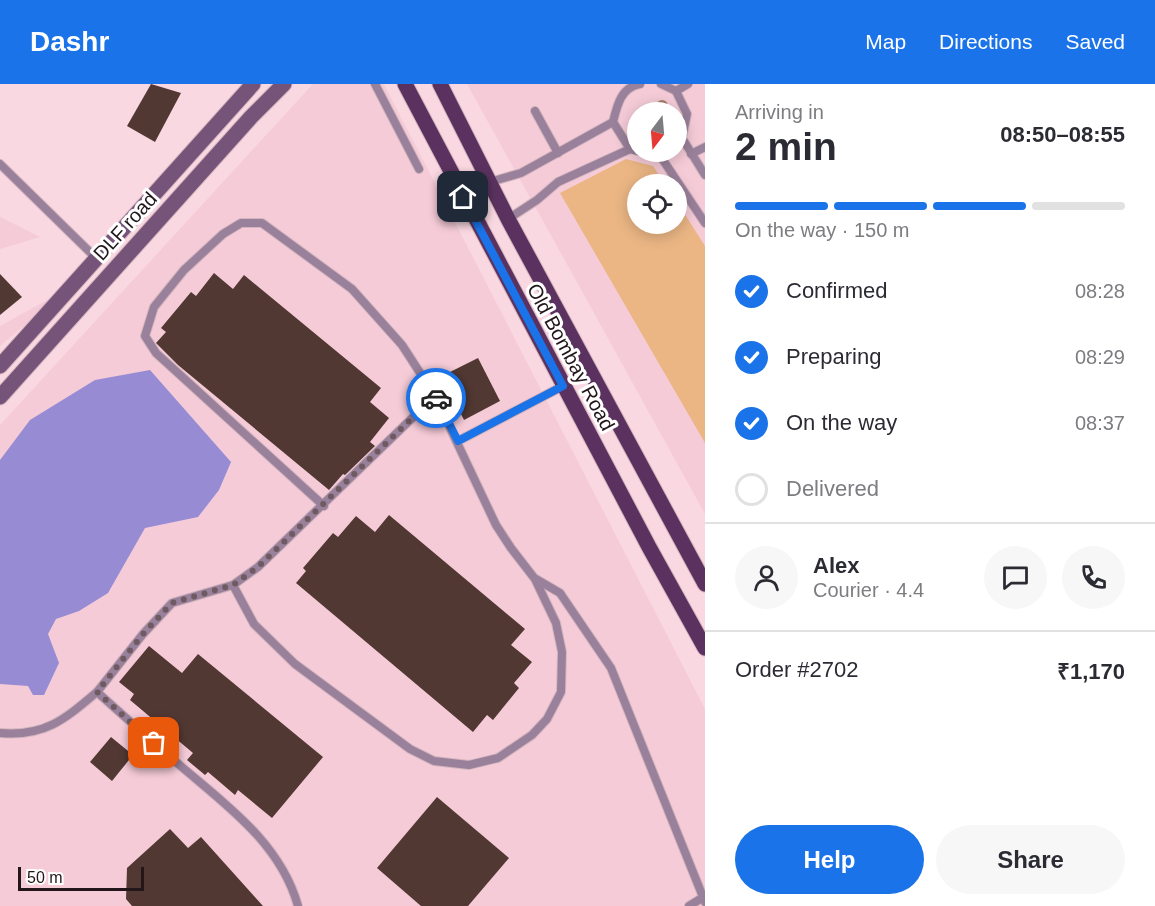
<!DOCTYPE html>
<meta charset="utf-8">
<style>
:root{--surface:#fff;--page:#f7f7f7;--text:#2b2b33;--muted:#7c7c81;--line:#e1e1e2;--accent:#1a73e8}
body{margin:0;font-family:Helvetica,sans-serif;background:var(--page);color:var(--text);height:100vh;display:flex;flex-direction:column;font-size:22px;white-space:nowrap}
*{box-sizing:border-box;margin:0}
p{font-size:20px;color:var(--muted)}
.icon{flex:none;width:33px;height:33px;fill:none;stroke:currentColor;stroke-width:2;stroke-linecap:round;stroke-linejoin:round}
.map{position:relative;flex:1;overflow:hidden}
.details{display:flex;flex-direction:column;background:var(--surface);width:450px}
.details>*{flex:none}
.needle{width:39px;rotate:196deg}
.controls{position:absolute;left:627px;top:18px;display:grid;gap:12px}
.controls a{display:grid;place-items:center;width:60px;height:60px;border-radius:50%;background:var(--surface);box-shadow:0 3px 15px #0003;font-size:30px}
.scale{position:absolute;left:18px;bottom:15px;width:126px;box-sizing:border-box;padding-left:6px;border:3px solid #22161a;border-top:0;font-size:16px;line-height:21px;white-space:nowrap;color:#22161a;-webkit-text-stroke:4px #fff;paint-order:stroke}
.pin{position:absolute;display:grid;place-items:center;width:51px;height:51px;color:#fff;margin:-26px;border-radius:12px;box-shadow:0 3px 9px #0006}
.courier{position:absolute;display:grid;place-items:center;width:60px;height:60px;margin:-30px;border:4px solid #1a73e8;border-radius:50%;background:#fff;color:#222;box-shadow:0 2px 8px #0007}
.head em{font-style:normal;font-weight:800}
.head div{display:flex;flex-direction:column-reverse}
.head{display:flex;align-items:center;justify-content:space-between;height:102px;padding:0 30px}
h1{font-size:39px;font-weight:800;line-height:45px}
.bar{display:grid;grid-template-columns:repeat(4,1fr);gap:9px 6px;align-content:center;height:72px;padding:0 30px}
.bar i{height:8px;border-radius:4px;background:var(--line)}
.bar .selected{background:var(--accent)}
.bar p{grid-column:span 4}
.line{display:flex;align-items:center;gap:15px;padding:0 30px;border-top:2px solid var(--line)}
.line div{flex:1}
.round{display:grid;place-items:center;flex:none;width:63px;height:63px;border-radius:32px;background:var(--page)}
ol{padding:0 30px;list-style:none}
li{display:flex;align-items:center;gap:18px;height:66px}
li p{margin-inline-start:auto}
li .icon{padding:6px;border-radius:50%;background:var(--accent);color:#fff;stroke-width:4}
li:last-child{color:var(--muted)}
li i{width:33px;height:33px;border:3px solid var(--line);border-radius:50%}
.button{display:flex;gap:12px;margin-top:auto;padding:12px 30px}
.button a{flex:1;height:69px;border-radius:36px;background:var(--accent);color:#fff;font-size:24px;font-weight:800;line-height:69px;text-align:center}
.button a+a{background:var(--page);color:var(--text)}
header{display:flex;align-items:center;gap:36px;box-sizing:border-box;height:84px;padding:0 30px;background:var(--accent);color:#fff}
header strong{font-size:28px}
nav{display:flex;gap:33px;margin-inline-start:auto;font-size:21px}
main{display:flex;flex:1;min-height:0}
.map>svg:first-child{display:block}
.built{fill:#f5cbd8;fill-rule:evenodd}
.green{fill:#ebb684}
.water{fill:#978cd4}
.building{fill:#523833}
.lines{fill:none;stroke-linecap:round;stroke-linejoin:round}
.service-casing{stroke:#d3b5be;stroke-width:10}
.secondary-casing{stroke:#d3b5be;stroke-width:17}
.primary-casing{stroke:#d3b5be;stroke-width:17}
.service{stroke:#9a819b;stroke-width:8}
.secondary{stroke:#765378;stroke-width:15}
.primary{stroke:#5b325f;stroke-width:15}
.tree{fill:#a57f68}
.done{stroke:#6e5a60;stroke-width:6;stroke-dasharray:0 10.8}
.route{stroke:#1a73e8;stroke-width:8}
.labels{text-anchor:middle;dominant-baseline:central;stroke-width:6;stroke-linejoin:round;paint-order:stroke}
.street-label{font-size:20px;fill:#22161a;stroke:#fff}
</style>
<header>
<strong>Dashr</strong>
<nav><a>Map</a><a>Directions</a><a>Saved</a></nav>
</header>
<main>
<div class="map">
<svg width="705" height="822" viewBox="0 0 705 822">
<rect width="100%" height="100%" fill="#fad8e2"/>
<g class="built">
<polygon points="313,0 384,0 705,625 705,822 0,822 0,341"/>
<path d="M467,0h238v430l-137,-248zM638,28h38v40h-38zM638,100h38v40h-38z"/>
<polygon points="0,133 40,153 0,165"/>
<polygon points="69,204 0,262 0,242"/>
</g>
<polygon class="green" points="626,75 653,82 665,100 638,100 638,140 676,140 677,118 705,162 705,359 560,109"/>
<polygon class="water" points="150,286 231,378 219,406 198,433 145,444 108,509 79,527 56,535 48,550 59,579 44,611 33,611 28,602 0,600 0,376 30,336 95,296"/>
<g class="building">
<polygon points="151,0 181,9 155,58 127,42"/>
<polygon points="214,189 233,205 244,191 381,304 370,318 389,334 370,358 375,362 345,391 343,390 329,406 178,281 156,259 166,248 161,244 191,208 196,212"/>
<polygon points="0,190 22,213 0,231"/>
<polygon points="478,274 500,317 464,336 442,292"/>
<polygon points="389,431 525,545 511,561 532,578 514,599 519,604 493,636 487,631 473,648 296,499 306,487 303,484 333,449 338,453 356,432 375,448"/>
<polygon points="149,562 182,589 198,570 323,673 272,734 238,706 235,711 208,688 205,691 187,676 193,669 130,616 134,610 119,598"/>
<polygon points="111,653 133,671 112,697 90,678"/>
<polygon points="437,713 509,774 468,822 421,822 377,784"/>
<polygon points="170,745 188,764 201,753 263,822 132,822 126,815 127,784"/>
</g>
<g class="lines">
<defs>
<g id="service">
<polyline points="375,0 419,85"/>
<polyline points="661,0 676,7 687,30 682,54 676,58"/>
<polyline points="676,7 688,0"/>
<polyline points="535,27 558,69"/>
<polyline points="682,54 705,91"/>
<path d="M630,65l-17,-27c4,-16 8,-35 27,-38"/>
<polyline points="643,68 659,70 662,69"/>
<polyline points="659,70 705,139"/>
<polyline points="691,70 705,63"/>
<polyline points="0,80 96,174"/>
<polyline points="490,98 521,89 613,38"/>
<polyline points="508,135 537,116 558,98 630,65 638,67"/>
<polyline points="458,357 563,302"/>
<polyline points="536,495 560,509 611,584 705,818"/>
<polyline points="233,501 254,540 295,580 410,665 434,677 469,681 498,674 532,651 547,635 561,608 562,568 556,539 535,495 511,464 496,441 435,312 402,261 352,205 262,139 241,139 223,150 184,186 154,223 145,252 156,269 324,422"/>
<polyline points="97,608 143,550 172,519 233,501 258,483 435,312"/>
<path d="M0,649c45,4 65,-14 97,-41 29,26 57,51 86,76 46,39 98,77 115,138"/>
<polyline points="689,822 702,814"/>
</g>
<g id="secondary">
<polyline points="0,282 253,0"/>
<polyline points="0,313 251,33 284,0"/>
</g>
<g id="primary">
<polyline points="405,0 649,463 705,564"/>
<polyline points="440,0 508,135 705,500"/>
</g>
</defs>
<use href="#service" class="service-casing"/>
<use href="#secondary" class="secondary-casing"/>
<use href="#primary" class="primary-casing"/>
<use href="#service" class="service"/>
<use href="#secondary" class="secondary"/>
<use href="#primary" class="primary"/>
</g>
<circle class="tree" cx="662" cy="22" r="6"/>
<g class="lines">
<polyline class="done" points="154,659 97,608 143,550 172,519 233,501 258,483 435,312 436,314"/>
<polyline class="route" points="436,314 458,357 563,302 463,113"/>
</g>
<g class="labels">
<g class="street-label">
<text transform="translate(125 142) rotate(-48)">DLF road</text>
<text transform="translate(571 273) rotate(62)">Old Bombay Road</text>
</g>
</g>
</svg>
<div class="controls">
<a><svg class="needle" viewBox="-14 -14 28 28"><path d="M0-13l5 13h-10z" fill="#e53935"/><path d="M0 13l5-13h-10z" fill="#7c7c81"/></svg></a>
<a><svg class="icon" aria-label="locate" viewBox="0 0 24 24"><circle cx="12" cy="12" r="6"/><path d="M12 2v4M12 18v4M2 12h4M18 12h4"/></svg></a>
</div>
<div class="scale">50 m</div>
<div class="pin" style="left:154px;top:659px;background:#ea580c"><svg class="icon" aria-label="bag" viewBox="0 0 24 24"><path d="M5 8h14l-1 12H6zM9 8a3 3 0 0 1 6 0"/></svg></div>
<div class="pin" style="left:463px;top:113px;background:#1f2937"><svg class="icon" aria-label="home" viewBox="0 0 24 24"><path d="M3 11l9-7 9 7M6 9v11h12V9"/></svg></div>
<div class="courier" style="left:436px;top:314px"><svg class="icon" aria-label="car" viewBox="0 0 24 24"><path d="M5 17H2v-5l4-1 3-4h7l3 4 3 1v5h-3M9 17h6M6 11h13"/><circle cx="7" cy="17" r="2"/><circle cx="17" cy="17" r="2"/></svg></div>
</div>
<section class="details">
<div class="head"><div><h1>2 min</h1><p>Arriving in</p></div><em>08:50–08:55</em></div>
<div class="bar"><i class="selected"></i><i class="selected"></i><i class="selected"></i><i></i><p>On the way · 150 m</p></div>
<ol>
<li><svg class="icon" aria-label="check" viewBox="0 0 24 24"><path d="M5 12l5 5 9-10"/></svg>Confirmed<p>08:28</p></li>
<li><svg class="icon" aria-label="check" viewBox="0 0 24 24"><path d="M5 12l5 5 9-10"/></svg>Preparing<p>08:29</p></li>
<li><svg class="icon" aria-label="check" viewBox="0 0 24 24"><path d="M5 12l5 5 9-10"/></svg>On the way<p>08:37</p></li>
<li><i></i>Delivered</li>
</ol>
<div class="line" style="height:108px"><a class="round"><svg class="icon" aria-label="person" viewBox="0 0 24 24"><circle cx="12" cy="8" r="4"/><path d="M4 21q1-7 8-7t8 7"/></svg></a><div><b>Alex</b><p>Courier · 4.4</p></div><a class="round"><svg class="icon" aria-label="chat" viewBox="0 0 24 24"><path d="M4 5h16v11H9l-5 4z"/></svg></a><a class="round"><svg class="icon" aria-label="phone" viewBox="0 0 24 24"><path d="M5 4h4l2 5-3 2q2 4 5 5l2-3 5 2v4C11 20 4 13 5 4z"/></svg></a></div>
<div class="line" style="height:78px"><div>Order #2702</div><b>₹1,170</b></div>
<div class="button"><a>Help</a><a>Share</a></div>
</section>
</main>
